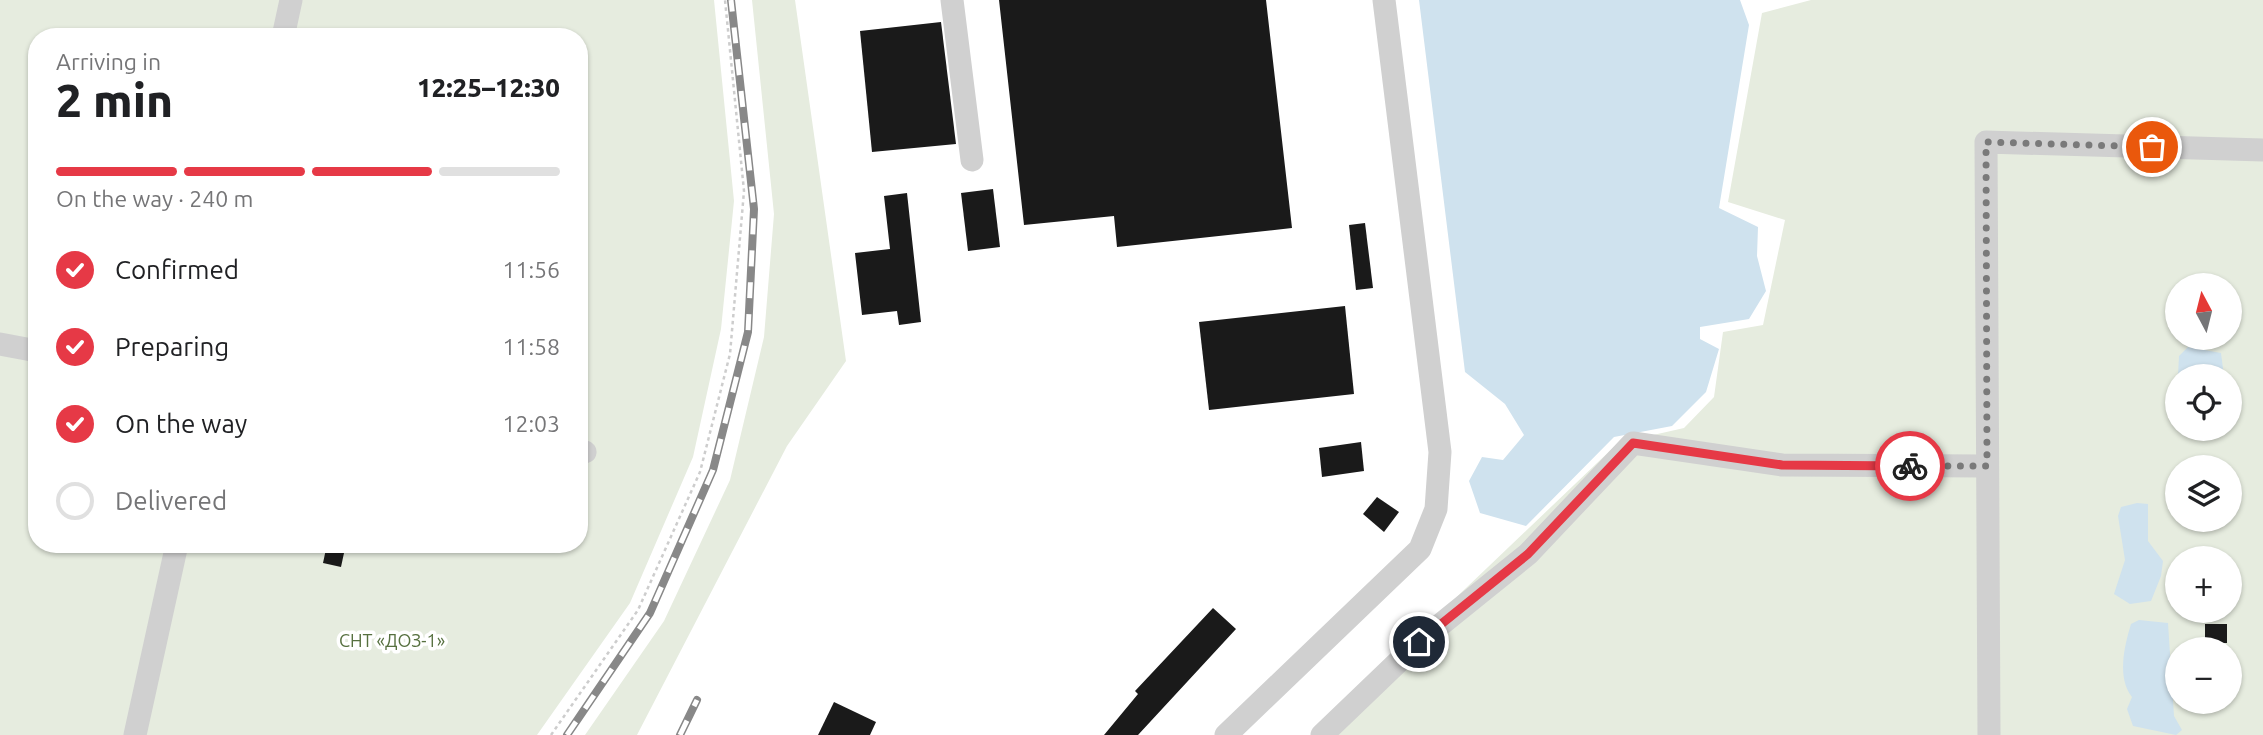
<!DOCTYPE html>
<meta charset="utf-8">
<style>
:root{--surface:#fff;--page:#f2f2f2;--text:#202124;--muted:#757577;--line:#e0e0e0;--accent:#e63946}
body{margin:0;font-family:Ubuntu,sans-serif;background:var(--page);color:var(--text);height:100vh;display:flex;flex-direction:column;font-size:26px;white-space:nowrap}
*{box-sizing:border-box;margin:0}
p{font-size:23px;color:var(--muted)}
.icon{flex:none;width:38px;height:38px;fill:none;stroke:currentColor;stroke-width:2;stroke-linecap:round;stroke-linejoin:round}
.map{position:relative;flex:1;overflow:hidden}
.drawer{position:absolute;left:28px;top:28px;width:560px;height:525px;display:flex;flex-direction:column;background:var(--surface);border-radius:28px;box-shadow:0 2px 5px #0004}
.drawer>*{flex:none}
.needle{width:46px;rotate:353deg}
.fabs{position:absolute;left:2165px;top:273px;display:grid;gap:14px}
.fabs a{display:grid;place-items:center;width:77px;height:77px;border-radius:50%;background:var(--surface);box-shadow:0 2px 5px #0004;font-size:35px}
.pin{position:absolute;display:grid;place-items:center;width:60px;height:60px;color:#fff;margin:-30px;border:4px solid #fff;border-radius:50%;box-shadow:0 2px 7px #0007}
.courier{position:absolute;display:grid;place-items:center;width:70px;height:70px;margin:-35px;border:5px solid #e63946;border-radius:50%;background:#fff;color:#222;box-shadow:0 2px 9px #0007}
.headline em{font-style:normal;font-weight:800}
.headline div{display:flex;flex-direction:column-reverse}
.headline{display:flex;align-items:center;justify-content:space-between;height:119px;padding:0 28px}
h1{font-size:46px;font-weight:800;line-height:52px}
.bar{display:grid;grid-template-columns:repeat(4,1fr);gap:10px 7px;align-content:center;height:84px;padding:0 28px}
.bar i{height:9px;border-radius:5px;background:var(--line)}
.bar .active{background:var(--accent)}
.bar p{grid-column:span 4}
ol{padding:0 28px;list-style:none}
li{display:flex;align-items:center;gap:21px;height:77px}
li p{margin-inline-start:auto}
li .icon{padding:7px;border-radius:50%;background:var(--accent);color:#fff;stroke-width:4}
li:last-child{color:var(--muted)}
li i{width:38px;height:38px;border:4px solid var(--line);border-radius:50%}
.map>svg:first-child{display:block}
.green{fill:#e6ecdf;fill-rule:evenodd}
.water{fill:#cfe2ee}
.building{fill:#1a1a1a}
.lines{fill:none;stroke-linecap:round;stroke-linejoin:round}
.path{stroke:#cdcdcd;stroke-width:2.5;stroke-dasharray:3.5 3.5;stroke-linecap:butt}
.minor{stroke:#d0d0d0;stroke-width:23}
.rail-casing{stroke:#888;stroke-width:8}
.rail{stroke:#fff;stroke-width:5;stroke-dasharray:16;stroke-linecap:butt}
.done{stroke:#7a7a7a;stroke-width:7;stroke-dasharray:0 12.6}
.route{stroke:#e63946;stroke-width:9}
.labels{text-anchor:middle;dominant-baseline:central;stroke-width:7;stroke-linejoin:round;paint-order:stroke}
.park-label{font-size:18px;fill:#56703f;stroke:#fff}
</style>
<div class="map">
<svg width="2263" height="735" viewBox="0 0 2263 735">
<rect width="100%" height="100%" fill="#fff"/>
<g class="green">
<path d="M0,0h714l20,201 -13,128 -28,128 -63,146 -93,132h-537zM37,37h542v507h-542z"/>
<polygon points="752,0 795,0 846,361 787,446 637,735 585,735 664,621 730,480 764,337 774,214"/>
<path d="M1811,0h452v735h-951l306,-292 66,-15 30,-31 9,-65 40,-7 22,-105 -57,-18 34,-189zM2177,285h53v53h-53zM2177,376h53v53h-53zM2177,467h53v53h-53zM2177,558h53v53h-53zM2177,649h53v53h-53z"/>
</g>
<g class="water">
<polygon points="1419,0 1740,0 1749,25 1719,208 1758,227 1757,256 1766,291 1749,319 1700,327 1700,339 1719,349 1706,392 1672,426 1614,437 1526,526 1480,513 1469,481 1482,457 1503,460 1524,435 1505,404 1465,372"/>
<polygon points="2188,347 2221,353 2224,376 2178,376 2179,356"/>
<polygon points="2137,503 2148,504 2148,541 2163,561 2161,576 2151,601 2130,604 2114,594 2125,560 2118,516 2121,507"/>
<path d="M2139,620l29,3 6,93 8,14 -6,5 -43,-9 -6,-17 5,-12c-15,-19 -8,-50 -1,-73z"/>
</g>
<g class="building">
<polygon points="999,0 1266,0 1292,228 1117,247 1114,216 1024,225"/>
<polygon points="941,22 956,144 872,152 860,31"/>
<polygon points="993,189 1000,247 968,251 961,193"/>
<polygon points="907,193 921,322 899,325 897,311 862,315 855,253 890,249 884,196"/>
<polygon points="1365,223 1373,288 1356,290 1349,225"/>
<polygon points="1345,306 1354,394 1209,410 1199,322"/>
<polygon points="1361,442 1364,471 1322,477 1319,448"/>
<polygon points="1377,497 1399,512 1384,532 1363,514"/>
<polygon points="326,549 344,553 341,567 323,563"/>
<polygon points="1213,608 1236,629 1138,735 1104,735 1138,694 1135,691"/>
<rect x="2205" y="624" width="22" height="19"/>
<polygon points="834,702 876,722 870,735 818,735"/>
</g>
<g class="lines">
<polyline class="path" points="551,735 638,610 700,472 730,354 744,191 725,0"/>
<g class="minor">
<polyline points="952,0 972,160"/>
<polyline points="283,37 291,0"/>
<polyline points="0,344 37,351"/>
<polyline points="579,451 585,452"/>
<polyline points="135,735 177,544"/>
<polyline points="1226,735 1420,549 1436,509 1440,452 1384,0"/>
<polyline points="1322,735 1419,642 1528,554 1633,443 1782,465 1987,466"/>
<polyline points="1989,735 1986,142 2263,150"/>
</g>
<defs>
<g id="rail">
<polyline points="567,735 650,613 713,470 748,332 754,209 731,0"/>
<polyline points="680,735 697,700"/>
</g>
</defs>
<use href="#rail" class="rail-casing"/>
<use href="#rail" class="rail"/>
</g>
<g class="lines">
<polyline class="done" points="1910,466 1987,466 1986,142 2152,147"/>
<polyline class="route" points="1419,642 1528,554 1633,443 1782,465 1910,466"/>
</g>
<g class="labels">
<g class="park-label">
<text x="392" y="640">СНТ «ДОЗ-1»</text>
</g>
</g>
</svg>
<div class="fabs">
<a><svg class="needle" viewBox="-14 -14 28 28"><path d="M0-13l5 13h-10z" fill="#e53935"/><path d="M0 13l5-13h-10z" fill="#757577"/></svg></a>
<a><svg class="icon" aria-label="locate" viewBox="0 0 24 24"><circle cx="12" cy="12" r="6"/><path d="M12 2v4M12 18v4M2 12h4M18 12h4"/></svg></a>
<a><svg class="icon" aria-label="layers" viewBox="0 0 24 24"><path d="M12 4l9 5-9 5-9-5zM3 14l9 5 9-5"/></svg></a>
<a>+</a>
<a>−</a>
</div>
<div class="pin" style="left:2152px;top:147px;background:#ea580c"><svg class="icon" aria-label="bag" viewBox="0 0 24 24"><path d="M5 8h14l-1 12H6zM9 8a3 3 0 0 1 6 0"/></svg></div>
<div class="pin" style="left:1419px;top:642px;background:#1f2937"><svg class="icon" aria-label="home" viewBox="0 0 24 24"><path d="M3 11l9-7 9 7M6 9v11h12V9"/></svg></div>
<div class="courier" style="left:1910px;top:466px"><svg class="icon" aria-label="bike" viewBox="0 0 24 24"><circle cx="6" cy="16" r="4"/><circle cx="18" cy="16" r="4"/><path d="M6 16l4-8h5l3 8M10 8l3 8H6M13 5h3"/></svg></div>
<section class="drawer">
<div class="headline"><div><h1>2 min</h1><p>Arriving in</p></div><em>12:25–12:30</em></div>
<div class="bar"><i class="active"></i><i class="active"></i><i class="active"></i><i></i><p>On the way · 240 m</p></div>
<ol>
<li><svg class="icon" aria-label="check" viewBox="0 0 24 24"><path d="M5 12l5 5 9-10"/></svg>Confirmed<p>11:56</p></li>
<li><svg class="icon" aria-label="check" viewBox="0 0 24 24"><path d="M5 12l5 5 9-10"/></svg>Preparing<p>11:58</p></li>
<li><svg class="icon" aria-label="check" viewBox="0 0 24 24"><path d="M5 12l5 5 9-10"/></svg>On the way<p>12:03</p></li>
<li><i></i>Delivered</li>
</ol>
</section>
</div>
